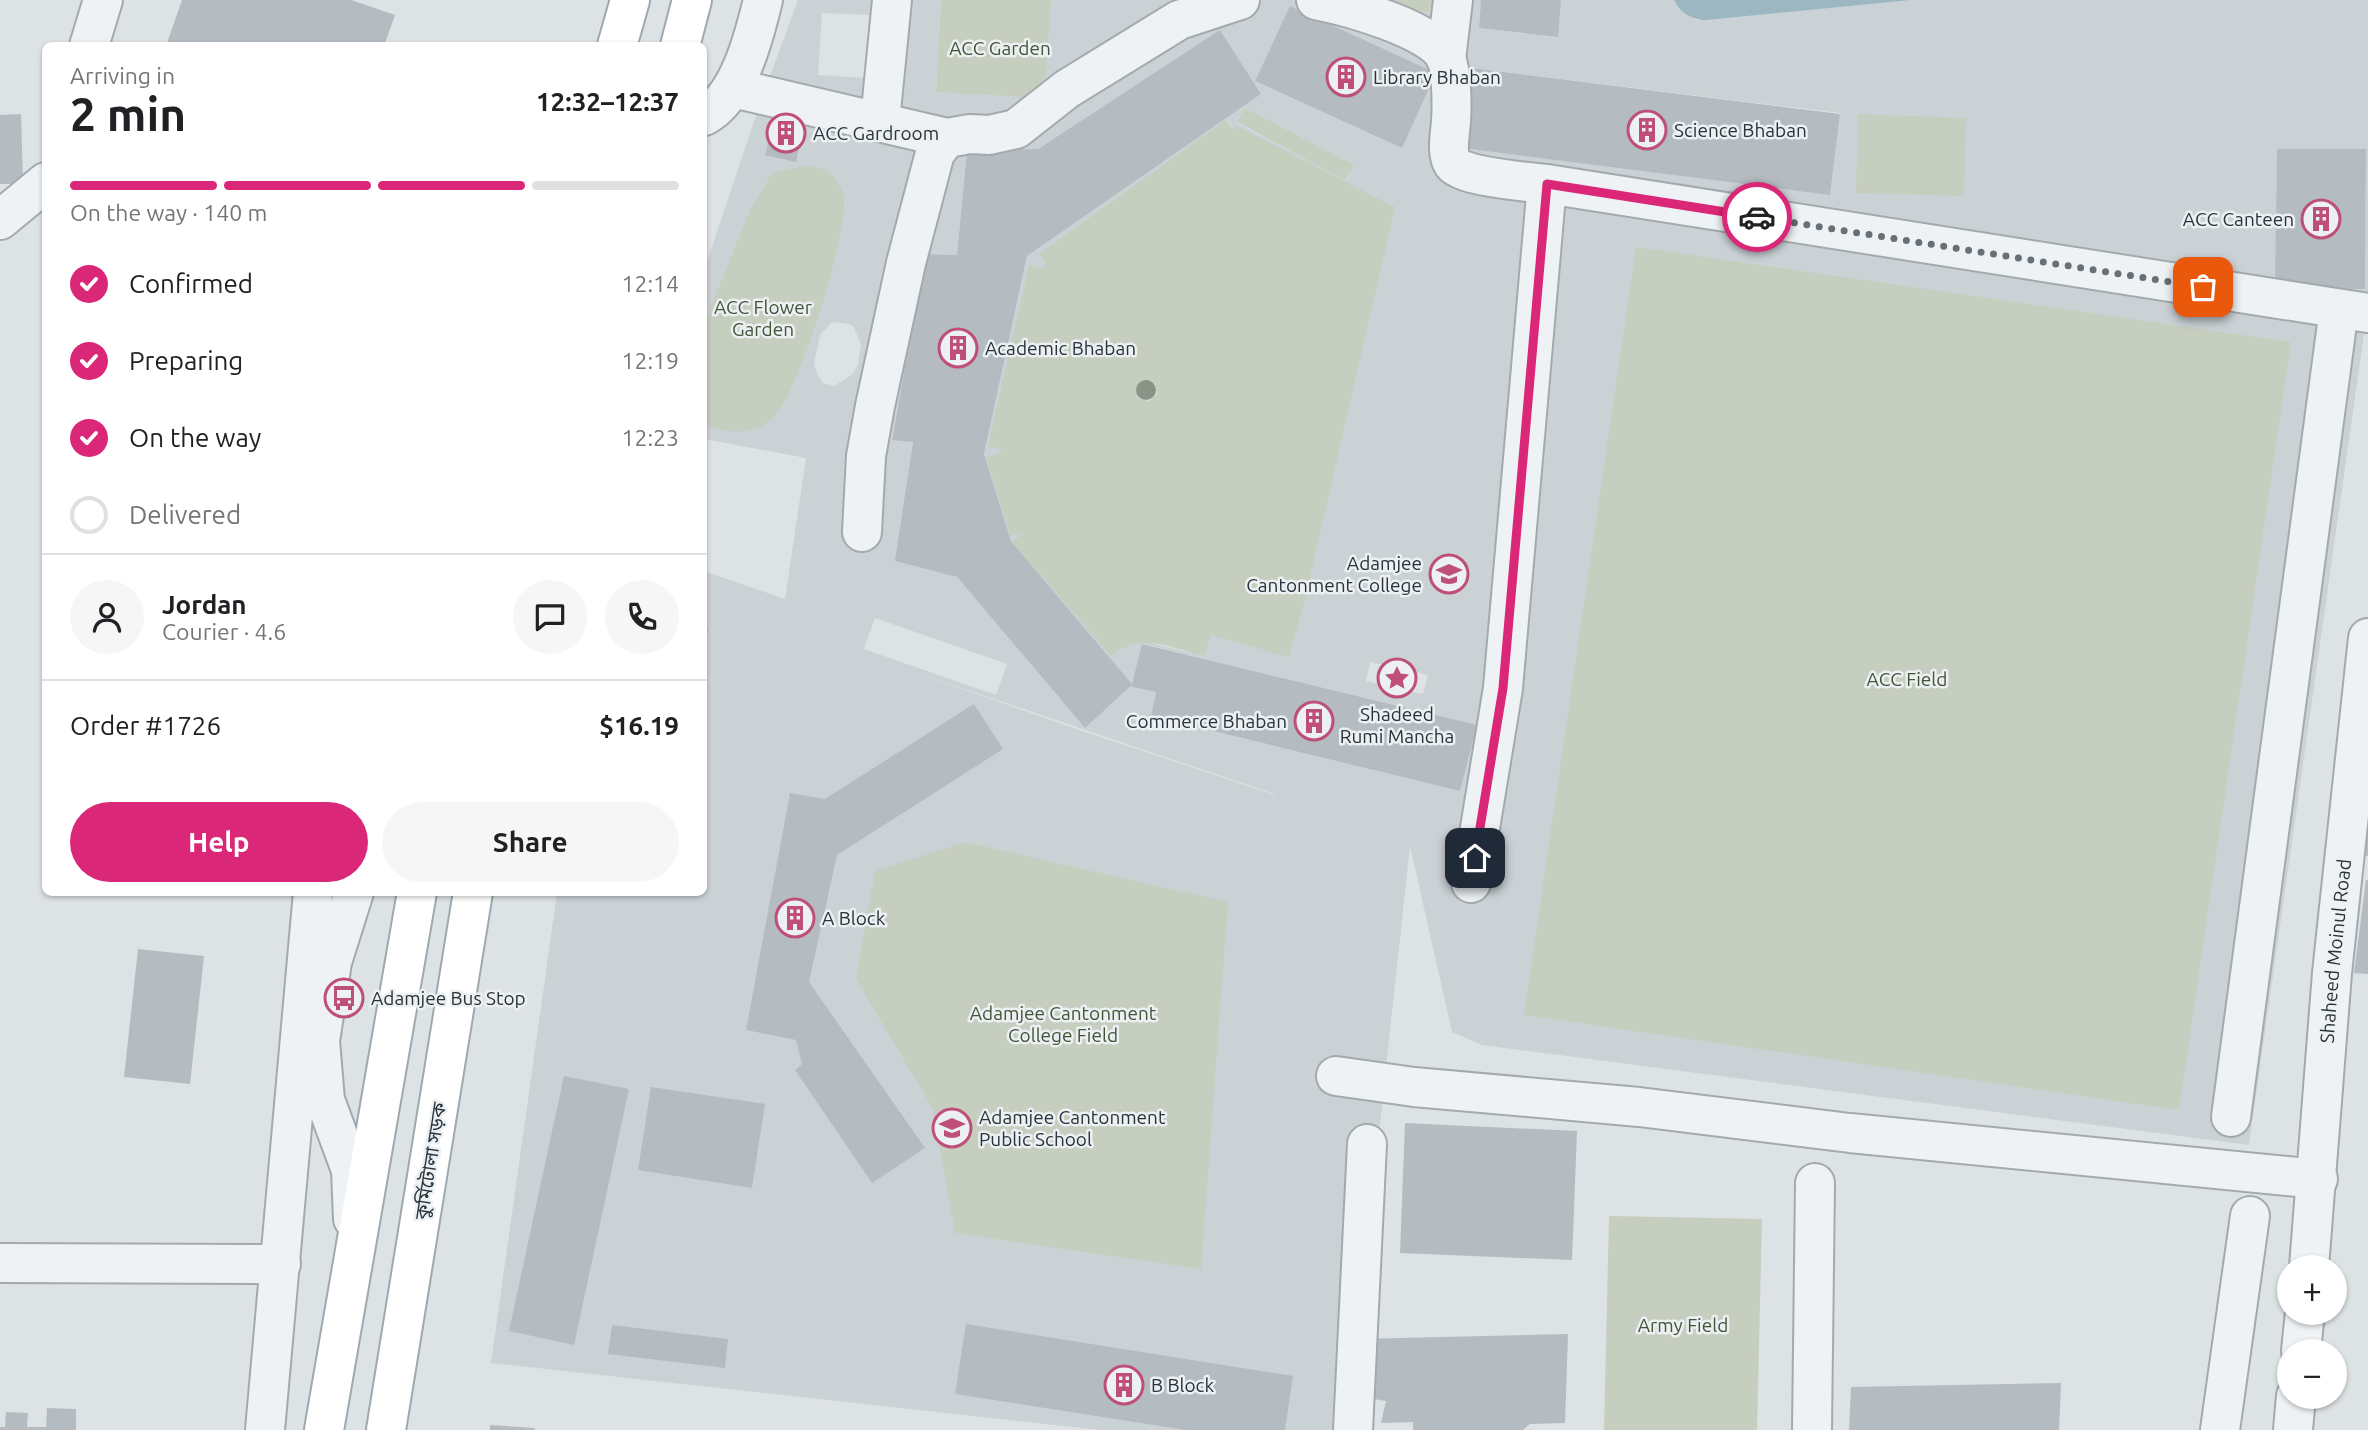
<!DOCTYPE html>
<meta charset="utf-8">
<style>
:root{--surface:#fff;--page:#f6f6f6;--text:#202124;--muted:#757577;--line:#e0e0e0;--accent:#db2777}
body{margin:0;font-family:Ubuntu,"Noto Sans Bengali",sans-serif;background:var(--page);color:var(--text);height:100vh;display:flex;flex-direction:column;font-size:26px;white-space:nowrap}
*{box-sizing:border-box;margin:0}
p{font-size:23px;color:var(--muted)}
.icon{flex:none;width:38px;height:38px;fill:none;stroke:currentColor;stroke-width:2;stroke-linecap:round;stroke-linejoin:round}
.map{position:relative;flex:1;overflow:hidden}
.details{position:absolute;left:42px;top:42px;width:665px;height:854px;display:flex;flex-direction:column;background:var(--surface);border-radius:10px;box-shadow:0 2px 5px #0004}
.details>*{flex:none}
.buttons{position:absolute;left:2277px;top:1255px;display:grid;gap:14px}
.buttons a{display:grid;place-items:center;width:70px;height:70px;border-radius:50%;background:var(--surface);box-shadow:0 2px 5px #0004;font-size:35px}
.pin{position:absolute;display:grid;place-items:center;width:60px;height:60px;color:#fff;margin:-30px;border-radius:14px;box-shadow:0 4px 10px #0006}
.courier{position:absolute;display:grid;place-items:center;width:70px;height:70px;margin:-35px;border:5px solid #db2777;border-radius:50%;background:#fff;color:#222;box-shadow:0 2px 9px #0007}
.head em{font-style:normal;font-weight:700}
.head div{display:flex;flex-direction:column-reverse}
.head{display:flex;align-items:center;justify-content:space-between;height:119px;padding:0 28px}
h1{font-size:46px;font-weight:700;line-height:52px}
.bar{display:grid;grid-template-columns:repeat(4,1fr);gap:10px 7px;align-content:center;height:84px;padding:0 28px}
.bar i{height:9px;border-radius:5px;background:var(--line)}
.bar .on{background:var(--accent)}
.bar p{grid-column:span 4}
.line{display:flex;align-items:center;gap:18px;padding:0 28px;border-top:2px solid var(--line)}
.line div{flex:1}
.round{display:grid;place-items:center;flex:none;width:74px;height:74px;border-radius:37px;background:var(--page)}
ol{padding:0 28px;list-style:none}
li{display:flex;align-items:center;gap:21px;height:77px}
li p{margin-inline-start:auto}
li .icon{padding:7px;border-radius:50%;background:var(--accent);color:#fff;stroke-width:4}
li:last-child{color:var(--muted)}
li i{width:38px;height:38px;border:4px solid var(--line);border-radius:50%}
.primary-button{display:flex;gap:14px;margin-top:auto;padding:14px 28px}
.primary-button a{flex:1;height:80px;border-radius:42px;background:var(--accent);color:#fff;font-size:28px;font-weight:700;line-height:80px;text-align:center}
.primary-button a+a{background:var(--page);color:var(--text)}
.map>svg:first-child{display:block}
.built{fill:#cbd2d6;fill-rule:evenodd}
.green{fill:#c6cebf;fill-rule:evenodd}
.water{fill:#9cb7c1}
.building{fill:#b5bcc1}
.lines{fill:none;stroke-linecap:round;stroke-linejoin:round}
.minor-casing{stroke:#a3aaae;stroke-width:42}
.major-casing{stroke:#9ea9af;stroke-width:42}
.minor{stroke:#eff2f4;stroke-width:38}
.major{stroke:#fff;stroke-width:38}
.tree{fill:#889485}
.done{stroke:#677076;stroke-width:7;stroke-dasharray:0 12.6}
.route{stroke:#db2777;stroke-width:9}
.labels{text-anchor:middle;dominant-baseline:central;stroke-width:5;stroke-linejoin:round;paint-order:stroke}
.park-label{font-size:19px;fill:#435437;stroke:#ecf0f3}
.poi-label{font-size:19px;fill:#28333a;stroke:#ecf0f3;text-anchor:start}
.street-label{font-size:19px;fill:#28333a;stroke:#ecf0f3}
</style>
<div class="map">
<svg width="2368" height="1430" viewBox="0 0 2368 1430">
<rect width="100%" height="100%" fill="#dde2e5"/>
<path class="built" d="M798,0h143l-5,91 109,6 6,-97h310l69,11 2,-11h49l-2,28 78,9 4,-37h113l1,3 21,17 215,-20h457v306l-119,839 -767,-100 -30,-13 -42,-186 -63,584h-246l-610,-67 66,-470 147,-1v-291h2l-2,-1v-29l81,28 21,-141 -102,-19 6,-130 -6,26v-65l59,-175zM1290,7l146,66 -34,74 -147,-66zM822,13l47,2 -3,63 -48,-3zM1220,31l41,63 -234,162 -43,198 27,87 121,143 11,-40 333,81 -16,66 -309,-75 5,-24 -24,-5v-2l-47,43 -128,-151 -61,-16 17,-119 -21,-3 33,-185 32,1 10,-105 71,-1zM1465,67l375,46 -10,81 -376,-47zM776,106l19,55 -30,-7zM1245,108l108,57 -7,15 -109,-57zM1227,120l6,8 -187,134 -6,-8zM2277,149l89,1 -1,139h-89zM1315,270l-111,386 -61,-15 -140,-192zM832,322l17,2 4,2 8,18 -3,20 -5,10 -19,12 -11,-3 -5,-7 -4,-12 6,-29zM875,618l132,46 -11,31 -132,-46zM1370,662l58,13 -5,19 -57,-13zM908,670l366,124v1l-206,-69z"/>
<g class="green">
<polygon points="941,0 1051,0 1045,98 936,92"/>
<polygon points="1361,0 1432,0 1430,12 1361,3"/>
<polygon points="1245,108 1354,165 1345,180 1237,122"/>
<polygon points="1858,114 1966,118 1964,196 1856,193"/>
<path d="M1226,120l7,9 4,-3 158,81 -91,396 -15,54 -78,-22 -7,21c-33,-8 -64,-25 -93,0l-99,-114 12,-9 -14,2 -24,-78 12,-3 4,-5 -14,-3 41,-181 14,4 3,-7 -7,-8zM1144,381l11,3 2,10 -8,7 -10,-3 -3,-9z"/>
<path d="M806,166l23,4c4,7 12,15 14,23 9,33 -44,197 -68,223 -18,20 -48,18 -69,9l-2,-6v-84l6,-26 41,-101 22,-36z"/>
<polygon points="1636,247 2291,342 2179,1110 1524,1015"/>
<polygon points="965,842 1228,902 1201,1269 955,1233 933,1109 856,979 875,871"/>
<polygon points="1609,1216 1762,1219 1757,1430 1604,1430"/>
</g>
<path class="water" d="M1674,0h237l-205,20c-14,0 -26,-7 -32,-20z"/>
<g class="building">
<polygon points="182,0 351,0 395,15 384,46 175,46 167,43"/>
<polygon points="1481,0 1561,0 1558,37 1479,28"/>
<polygon points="1290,6 1436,73 1402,148 1255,81"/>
<polygon points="1220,30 1261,94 1027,256 984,454 1011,541 1132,684 1142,644 1477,725 1460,791 1151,716 1156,692 1132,687 1132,685 1085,728 957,577 895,561 913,442 892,440 925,254 957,255 967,150 1038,149"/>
<polygon points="1464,67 1840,114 1830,195 1454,147"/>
<polygon points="776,105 807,112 796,162 765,155"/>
<polygon points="21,114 23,184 0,184 0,115"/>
<polygon points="2277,149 2366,149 2365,289 2275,289"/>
<polygon points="704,627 708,628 705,646 704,646"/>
<polygon points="974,704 1003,749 837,855 809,982 925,1148 872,1183 795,1070 802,1064 796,1040 746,1030 790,793 825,799"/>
<polygon points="2366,827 2368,827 2368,856 2363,855"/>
<polygon points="2366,880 2368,880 2368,974 2354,973"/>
<polygon points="138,949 204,956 190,1084 124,1077"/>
<polygon points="564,1076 629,1089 574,1345 509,1331"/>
<polygon points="651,1087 765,1104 752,1188 638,1170"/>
<polygon points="1405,1123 1577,1131 1572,1260 1400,1253"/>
<polygon points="966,1324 1293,1376 1285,1430 1186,1430 955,1394"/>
<polygon points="612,1325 728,1339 725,1368 608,1354"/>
<polygon points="1568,1334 1565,1423 1530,1424 1523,1430 1413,1430 1413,1422 1381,1423 1386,1401 1355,1396 1359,1339"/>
<polygon points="2061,1383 2059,1430 1849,1430 1851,1387"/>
<polygon points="47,1408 76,1409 76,1430 0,1430 0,1427 5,1427 6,1412 28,1413 27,1427 46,1427"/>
<polygon points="490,1425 535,1428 535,1430 490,1430"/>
</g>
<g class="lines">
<defs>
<g id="minor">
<path d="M1316,0c30,6 117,29 130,58 6,14 6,48 5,64 -1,12 -5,32 2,42 10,13 77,18 94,20"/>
<polyline points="89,46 103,0"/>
<polyline points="1446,59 1453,0"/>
<polyline points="733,88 947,138"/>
<path d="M704,116c35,-18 50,-79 59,-116"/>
<polyline points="880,121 892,0"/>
<polyline points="0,220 46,182"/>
<polyline points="862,532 866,456 875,406 906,263 935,153 947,138 970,134 989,135 1016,129 1067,89 1179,20 1240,0"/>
<polyline points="1471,883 1503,688 1547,184 2368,313"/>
<polyline points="1336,1076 1414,1087 1639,1107 1850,1133 2318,1179"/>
<polyline points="2231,1117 2339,309"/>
<polyline points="353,1219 351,1170 325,1100 320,1041 332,962 354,892"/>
<polyline points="0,1263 281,1264"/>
<path id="s1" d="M2309,1267l23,-294 36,-335"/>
<polyline points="2301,1351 2305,1312"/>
<polyline points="265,1430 313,892"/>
<polyline points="1353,1430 1367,1144"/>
<polyline points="1812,1430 1815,1183"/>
<polyline points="2220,1430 2250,1216"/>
<polyline points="2293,1430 2296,1396"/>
</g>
<g id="major">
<polyline points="617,46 630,0"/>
<polyline points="680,46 692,0"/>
<polyline points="324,1430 417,892"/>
<polyline points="386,1430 473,892"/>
</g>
</defs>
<use href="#minor" class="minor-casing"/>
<use href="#major" class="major-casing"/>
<use href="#minor" class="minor"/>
<use href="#major" class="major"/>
</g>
<circle class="tree" cx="1146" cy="390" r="10"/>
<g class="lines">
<polyline class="done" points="1757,217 2203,287"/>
<polyline class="route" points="1475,858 1503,688 1547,184 1757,217"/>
</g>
<defs>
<symbol id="building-ring" viewBox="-11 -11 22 22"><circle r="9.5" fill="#ecf0f3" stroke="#bd4f79" stroke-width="1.5"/><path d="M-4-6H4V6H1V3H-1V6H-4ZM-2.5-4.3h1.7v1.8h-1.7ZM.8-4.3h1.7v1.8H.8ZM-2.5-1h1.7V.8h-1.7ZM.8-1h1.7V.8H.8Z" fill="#bd4f79"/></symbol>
<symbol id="university-ring" viewBox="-11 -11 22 22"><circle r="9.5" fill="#ecf0f3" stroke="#bd4f79" stroke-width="1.5"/><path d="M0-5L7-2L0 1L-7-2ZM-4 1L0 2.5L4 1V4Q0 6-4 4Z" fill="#bd4f79"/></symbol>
<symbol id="sight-ring" viewBox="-11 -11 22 22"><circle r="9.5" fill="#ecf0f3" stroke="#bd4f79" stroke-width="1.5"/><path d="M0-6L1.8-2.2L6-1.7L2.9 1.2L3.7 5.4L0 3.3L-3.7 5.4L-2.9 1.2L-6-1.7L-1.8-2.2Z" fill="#bd4f79"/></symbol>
<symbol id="bus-ring" viewBox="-11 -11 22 22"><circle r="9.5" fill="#ecf0f3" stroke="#bd4f79" stroke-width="1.5"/><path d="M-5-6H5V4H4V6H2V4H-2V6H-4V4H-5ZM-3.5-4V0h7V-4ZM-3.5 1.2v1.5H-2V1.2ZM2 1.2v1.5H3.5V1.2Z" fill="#bd4f79"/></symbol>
<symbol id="school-ring" viewBox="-11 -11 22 22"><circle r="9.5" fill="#ecf0f3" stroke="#bd4f79" stroke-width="1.5"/><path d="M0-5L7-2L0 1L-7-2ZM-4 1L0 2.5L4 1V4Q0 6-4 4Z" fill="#bd4f79"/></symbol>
</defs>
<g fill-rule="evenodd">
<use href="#building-ring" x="1324" y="55" width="44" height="44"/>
<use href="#building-ring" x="1625" y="108" width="44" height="44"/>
<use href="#building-ring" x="764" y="111" width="44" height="44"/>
<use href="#building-ring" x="2299" y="197" width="44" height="44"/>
<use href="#building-ring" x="936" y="326" width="44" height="44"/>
<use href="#university-ring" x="1427" y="552" width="44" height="44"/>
<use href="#sight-ring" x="1375" y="656" width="44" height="44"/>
<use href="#building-ring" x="1292" y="699" width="44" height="44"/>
<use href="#building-ring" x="773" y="896" width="44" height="44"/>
<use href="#bus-ring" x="322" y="976" width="44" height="44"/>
<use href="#school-ring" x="930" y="1106" width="44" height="44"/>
<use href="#building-ring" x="1102" y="1363" width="44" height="44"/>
</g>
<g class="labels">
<g class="park-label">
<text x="1000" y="48">ACC Garden</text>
<text x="763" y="307">ACC Flower<tspan x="763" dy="22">Garden</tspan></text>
<text x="1907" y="679">ACC Field</text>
<text x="1063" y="1013">Adamjee Cantonment<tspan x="1063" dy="22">College Field</tspan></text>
<text x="1683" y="1325">Army Field</text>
</g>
<g class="poi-label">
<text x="1373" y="77">Library Bhaban</text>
<text x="1674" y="130">Science Bhaban</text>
<text x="813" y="133">ACC Gardroom</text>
<text x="2294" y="219" text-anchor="end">ACC Canteen</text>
<text x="985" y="348">Academic Bhaban</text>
<text x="1422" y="563" text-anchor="end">Adamjee<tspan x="1422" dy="22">Cantonment College</tspan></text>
<text x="1397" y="714" text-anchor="middle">Shadeed<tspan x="1397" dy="22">Rumi Mancha</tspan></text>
<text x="1287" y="721" text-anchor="end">Commerce Bhaban</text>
<text x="822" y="918">A Block</text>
<text x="371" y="998">Adamjee Bus Stop</text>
<text x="979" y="1117">Adamjee Cantonment<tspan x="979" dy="22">Public School</tspan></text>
<text x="1151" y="1385">B Block</text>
</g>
<g class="street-label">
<text stroke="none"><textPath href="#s1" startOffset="317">Shaheed Moinul Road</textPath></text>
<text transform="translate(430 1161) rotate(-81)">কুর্মিটোলা সড়ক</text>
</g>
</g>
</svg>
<div class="buttons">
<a>+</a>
<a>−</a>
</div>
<div class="pin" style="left:2203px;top:287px;background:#ea580c"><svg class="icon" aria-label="bag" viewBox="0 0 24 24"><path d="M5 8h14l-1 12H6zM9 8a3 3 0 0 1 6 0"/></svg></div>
<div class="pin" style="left:1475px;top:858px;background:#1f2937"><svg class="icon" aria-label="home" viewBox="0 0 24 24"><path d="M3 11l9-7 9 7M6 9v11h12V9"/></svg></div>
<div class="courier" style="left:1757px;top:217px"><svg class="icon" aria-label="car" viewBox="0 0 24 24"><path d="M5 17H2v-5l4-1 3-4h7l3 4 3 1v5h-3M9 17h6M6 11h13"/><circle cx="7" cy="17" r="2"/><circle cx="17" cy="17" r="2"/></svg></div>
<section class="details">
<div class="head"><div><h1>2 min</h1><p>Arriving in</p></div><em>12:32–12:37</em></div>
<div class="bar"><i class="on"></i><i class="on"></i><i class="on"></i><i></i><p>On the way · 140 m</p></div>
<ol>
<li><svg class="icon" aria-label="check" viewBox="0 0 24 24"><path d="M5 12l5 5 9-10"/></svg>Confirmed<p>12:14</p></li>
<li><svg class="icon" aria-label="check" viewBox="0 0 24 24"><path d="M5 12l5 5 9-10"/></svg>Preparing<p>12:19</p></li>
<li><svg class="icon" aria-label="check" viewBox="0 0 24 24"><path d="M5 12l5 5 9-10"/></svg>On the way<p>12:23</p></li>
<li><i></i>Delivered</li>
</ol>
<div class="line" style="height:126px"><a class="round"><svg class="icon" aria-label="person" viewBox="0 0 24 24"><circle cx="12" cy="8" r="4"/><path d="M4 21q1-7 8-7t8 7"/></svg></a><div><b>Jordan</b><p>Courier · 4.6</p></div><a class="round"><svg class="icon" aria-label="chat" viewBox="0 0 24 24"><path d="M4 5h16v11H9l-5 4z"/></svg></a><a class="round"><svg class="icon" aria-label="phone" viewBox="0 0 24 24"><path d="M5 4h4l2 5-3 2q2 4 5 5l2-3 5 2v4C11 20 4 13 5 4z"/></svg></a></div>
<div class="line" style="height:91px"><div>Order #1726</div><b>$16.19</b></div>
<div class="primary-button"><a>Help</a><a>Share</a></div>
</section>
</div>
